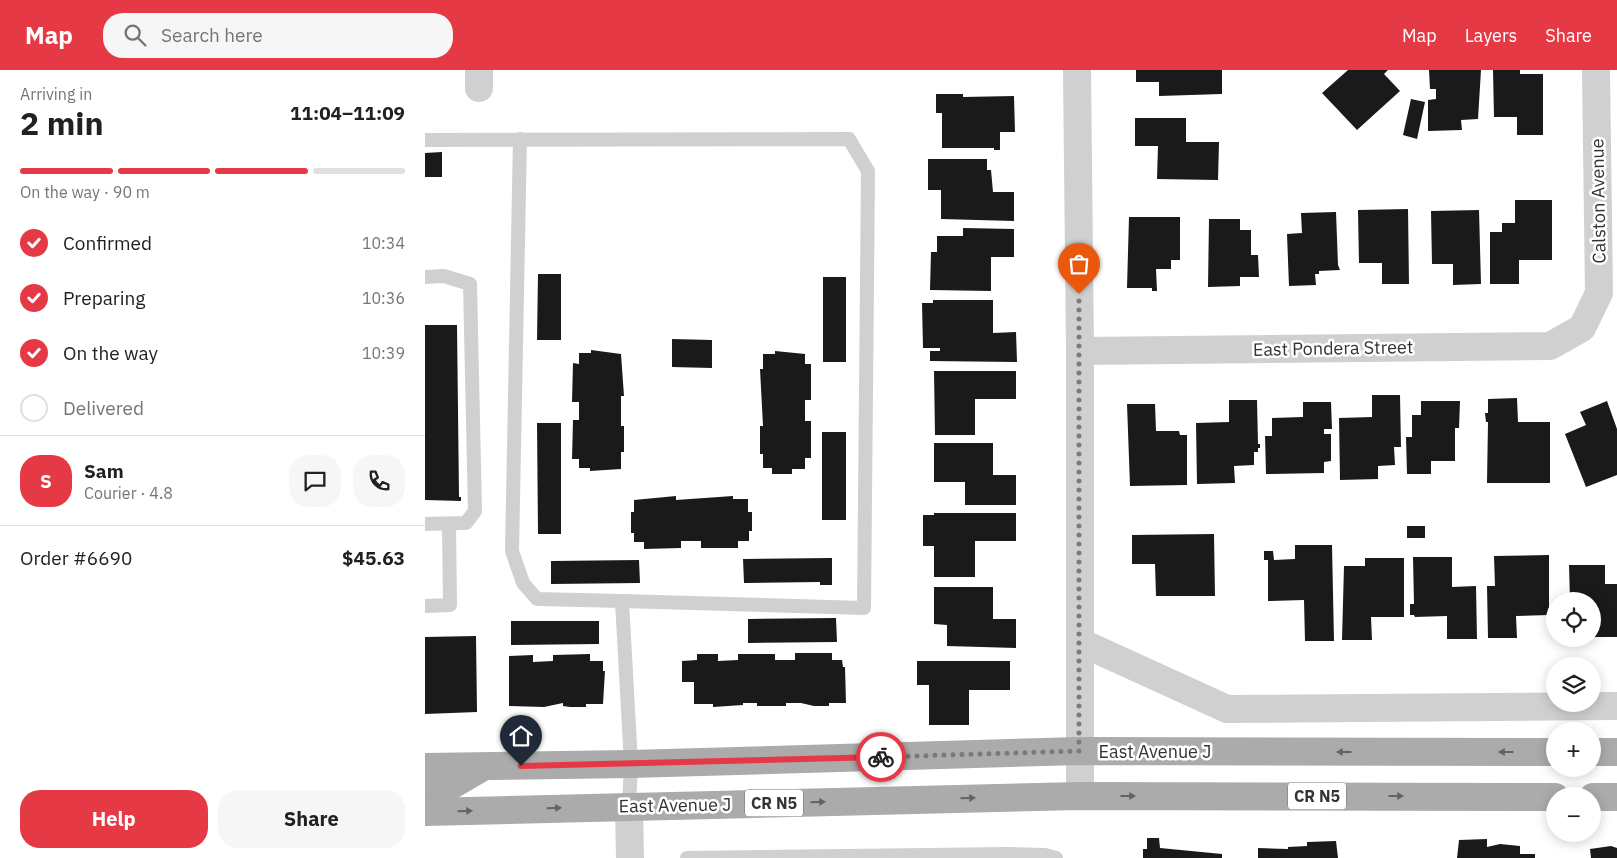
<!DOCTYPE html>
<meta charset="utf-8">
<style>
:root{--surface:#fff;--page:#f6f6f6;--text:#202124;--muted:#757577;--line:#e0e0e0;--accent:#e63946}
body{margin:0;font-family:"IBM Plex Sans",sans-serif;background:var(--page);color:var(--text);height:100vh;display:flex;flex-direction:column;font-size:19px;white-space:nowrap}
*{box-sizing:border-box;margin:0}
p{font-size:16px;color:var(--muted)}
.icon{flex:none;width:28px;height:28px;fill:none;stroke:currentColor;stroke-width:2;stroke-linecap:round;stroke-linejoin:round}
.map{position:relative;flex:1;overflow:hidden}
.drawer{display:flex;flex-direction:column;background:var(--surface);width:425px}
.drawer>*{flex:none}
.controls{position:absolute;left:1121px;top:522px;display:grid;gap:10px}
.controls a{display:grid;place-items:center;width:55px;height:55px;border-radius:50%;background:var(--surface);box-shadow:0 2px 12px #0003;font-size:25px}
.pin{position:absolute;display:grid;place-items:center;width:42px;height:42px;color:#fff;margin:-51px -21px;border-radius:50% 50% 50% 0;rotate:-45deg;box-shadow:0 0 5px #0007}
.pin .icon{rotate:45deg}
.courier{position:absolute;display:grid;place-items:center;width:50px;height:50px;margin:-25px;border:4px solid #e63946;border-radius:50%;background:#fff;color:#222;box-shadow:0 1px 6px #0007}
.overview em{font-style:normal;font-weight:700}
.overview div{display:flex;flex-direction:column-reverse}
.overview{display:flex;align-items:center;justify-content:space-between;height:85px;padding:0 20px}
h1{font-size:32px;font-weight:700;line-height:38px}
.bar{display:grid;grid-template-columns:repeat(4,1fr);gap:8px 5px;align-content:center;height:60px;padding:0 20px}
.bar i{height:6px;border-radius:4px;background:var(--line)}
.bar .active{background:var(--accent)}
.bar p{grid-column:span 4}
.line{display:flex;align-items:center;gap:12px;padding:0 20px;border-top:1px solid var(--line)}
.line div{flex:1}
.round{display:grid;place-items:center;flex:none;width:52px;height:52px;border-radius:20px;background:var(--page)}
ol{padding:0 20px;list-style:none}
li{display:flex;align-items:center;gap:15px;height:55px}
li p{margin-inline-start:auto}
li .icon{padding:5px;border-radius:50%;background:var(--accent);color:#fff;stroke-width:4}
li:last-child{color:var(--muted)}
li i{width:28px;height:28px;border:2px solid var(--line);border-radius:50%}
.button{display:flex;gap:10px;margin-top:auto;padding:10px 20px}
.button a{flex:1;height:58px;border-radius:20px;background:var(--accent);color:#fff;font-size:20px;font-weight:700;line-height:58px;text-align:center}
.button a+a{background:var(--page);color:var(--text)}
header{display:flex;align-items:center;gap:30px;box-sizing:border-box;height:70px;padding:0 25px;background:var(--accent);color:#fff}
header strong{font-size:24px}
nav{display:flex;gap:28px;margin-inline-start:auto;font-size:18px}
.search{width:350px;height:45px;background:var(--page);display:flex;align-items:center;gap:12px;box-sizing:border-box;padding:0 18px;border-radius:20px;color:var(--muted);font-size:19px}
main{display:flex;flex:1;min-height:0}
.map>svg:first-child{display:block}
.building{fill:#1a1a1a}
.lines{fill:none;stroke-linecap:round;stroke-linejoin:round}
.lane{stroke:#d0d0d0;stroke-width:14}
.street{stroke:#d0d0d0;stroke-width:28}
.primary{stroke:#ababab;stroke-width:28}
.oneway{fill:#636363}
.done{stroke:#7a7a7a;stroke-width:5;stroke-dasharray:0 9}
.route{stroke:#e63946;stroke-width:6}
.labels{text-anchor:middle;dominant-baseline:central;stroke-width:5;stroke-linejoin:round;paint-order:stroke}
.shield{fill:#fff;stroke:#707070;stroke-width:1}
.shield-label{font-size:16px;font-weight:bold;fill:#333}
.street-label{font-size:18px;fill:#333;stroke:#fff}
</style>
<header>
<strong>Map</strong>
<div class="search"><svg class="icon" aria-label="search" viewBox="0 0 24 24"><circle cx="10" cy="10" r="6"/><path d="M15 15l6 6"/></svg>Search here</div>
<nav><a>Map</a><a>Layers</a><a>Share</a></nav>
</header>
<main>
<section class="drawer">
<div class="overview"><div><h1>2 min</h1><p>Arriving in</p></div><em>11:04–11:09</em></div>
<div class="bar"><i class="active"></i><i class="active"></i><i class="active"></i><i></i><p>On the way · 90 m</p></div>
<ol>
<li><svg class="icon" aria-label="check" viewBox="0 0 24 24"><path d="M5 12l5 5 9-10"/></svg>Confirmed<p>10:34</p></li>
<li><svg class="icon" aria-label="check" viewBox="0 0 24 24"><path d="M5 12l5 5 9-10"/></svg>Preparing<p>10:36</p></li>
<li><svg class="icon" aria-label="check" viewBox="0 0 24 24"><path d="M5 12l5 5 9-10"/></svg>On the way<p>10:39</p></li>
<li><i></i>Delivered</li>
</ol>
<div class="line" style="height:90px"><b class="round" style="background:var(--accent);color:#fff">S</b><div><b>Sam</b><p>Courier · 4.8</p></div><a class="round"><svg class="icon" aria-label="chat" viewBox="0 0 24 24"><path d="M4 5h16v11H9l-5 4z"/></svg></a><a class="round"><svg class="icon" aria-label="phone" viewBox="0 0 24 24"><path d="M5 4h4l2 5-3 2q2 4 5 5l2-3 5 2v4C11 20 4 13 5 4z"/></svg></a></div>
<div class="line" style="height:65px"><div>Order #6690</div><b>$45.63</b></div>
<div class="button"><a>Help</a><a>Share</a></div>
</section>
<div class="map">
<svg width="1192" height="788" viewBox="0 0 1192 788">
<rect width="100%" height="100%" fill="#fff"/>
<g class="building">
<polygon points="711,0 797,0 797,24 734,26 734,12 711,12"/>
<polygon points="923,0 963,0 959,4 975,21 932,60 897,23"/>
<polygon points="1004,0 1056,0 1053,49 1036,50 1037,60 1003,61 1003,30 1011,29 1011,19 1005,19"/>
<polygon points="1068,0 1095,0 1095,4 1118,4 1118,65 1092,65 1092,47 1069,47"/>
<polygon points="511,24 538,24 538,27 589,26 590,62 575,62 575,80 569,80 569,78 517,78 517,43 511,43"/>
<polygon points="986,29 1000,32 992,69 978,65"/>
<polygon points="710,48 761,48 761,72 794,72 793,110 732,109 733,76 710,76"/>
<polygon points="17,82 17,107 0,107 0,83"/>
<polygon points="503,89 562,89 562,100 566,100 568,122 589,122 589,151 516,149 516,120 503,120"/>
<polygon points="1090,130 1127,130 1127,190 1094,190 1094,214 1065,214 1065,162 1077,162 1077,153 1090,153"/>
<polygon points="983,139 984,214 957,214 957,193 934,193 933,140"/>
<polygon points="1054,140 1056,214 1028,215 1028,194 1007,194 1006,141"/>
<polygon points="911,142 913,195 915,200 894,201 894,204 890,204 891,215 864,216 862,164 877,163 876,143"/>
<polygon points="704,147 755,147 755,190 746,190 746,199 731,199 732,221 727,221 727,218 702,218"/>
<polygon points="784,149 815,149 815,160 826,160 826,185 833,185 834,207 815,207 815,216 783,217"/>
<polygon points="538,158 589,159 589,187 566,187 566,221 505,220 506,182 512,182 512,166 538,166"/>
<polygon points="113,204 136,204 136,270 112,270"/>
<rect x="398" y="207" width="23" height="85"/>
<polygon points="508,230 568,230 568,263 591,262 592,292 505,291 505,281 515,281 515,278 498,278 497,233 508,233"/>
<polygon points="0,255 32,255 34,427 36,427 36,431 0,430"/>
<polygon points="247,269 287,270 287,298 247,297"/>
<polygon points="166,280 196,284 199,326 196,326 196,356 199,356 199,382 196,382 196,399 165,401 165,398 154,398 154,389 147,389 148,350 154,350 154,332 147,332 148,293 154,294 154,283 166,283"/>
<polygon points="350,281 380,284 380,294 386,294 386,330 380,330 380,351 386,351 386,388 380,388 380,399 367,399 367,404 347,404 347,398 338,398 338,384 335,384 335,356 338,356 335,299 338,299 338,284 350,284"/>
<polygon points="509,301 591,301 591,329 550,329 550,365 510,365"/>
<polygon points="947,325 975,325 976,377 969,377 970,395 953,396 953,409 915,410 914,348 947,347"/>
<polygon points="1092,328 1093,352 1125,352 1125,413 1062,413 1063,352 1061,352 1060,343 1063,343 1063,329"/>
<polygon points="804,330 832,330 833,374 835,374 835,378 833,378 833,382 829,382 829,395 809,396 810,413 772,414 771,353 804,352"/>
<polygon points="996,331 1035,331 1034,358 1030,358 1030,391 1006,391 1006,404 982,404 981,367 987,367 987,345 996,345"/>
<polygon points="1182,331 1192,359 1192,405 1161,417 1140,364 1161,355 1155,342"/>
<polygon points="878,332 906,332 907,359 899,359 899,364 906,364 906,391 899,392 899,403 841,404 840,366 847,366 847,348 878,347"/>
<polygon points="702,334 730,334 731,361 754,361 755,365 762,365 762,415 705,416"/>
<polygon points="112,353 136,353 136,464 113,464"/>
<rect x="397" y="362" width="24" height="88"/>
<polygon points="509,373 568,373 568,405 591,405 591,435 540,435 540,412 509,412"/>
<polygon points="251,426 251,430 308,426 308,429 323,429 323,442 327,442 327,461 324,461 324,471 313,471 313,478 276,478 276,471 256,471 256,478 219,479 219,472 209,472 209,463 206,463 206,442 209,442 209,430"/>
<polygon points="509,443 591,443 591,471 550,471 550,507 509,507 509,476 498,476 498,445 509,445"/>
<rect x="982" y="456" width="18" height="12"/>
<polygon points="789,464 790,526 731,526 730,494 707,494 707,465"/>
<polygon points="870,475 907,475 909,571 880,571 879,530 843,531 843,490 839,490 839,481 848,481 849,490 870,489"/>
<polygon points="1124,485 1124,545 1091,546 1092,568 1063,568 1062,516 1070,516 1069,486"/>
<polygon points="988,487 1027,487 1027,517 1051,516 1052,569 1022,569 1022,546 990,547 989,545 985,545 985,534 989,534"/>
<polygon points="407,488 407,515 395,515 395,512 319,513 318,489"/>
<polygon points="940,488 979,488 979,547 946,547 947,570 917,570 919,496 940,496"/>
<polygon points="214,490 215,513 126,514 126,491"/>
<polygon points="1144,495 1180,495 1180,514 1192,514 1192,567 1168,567 1168,531 1145,531"/>
<polygon points="509,517 568,517 568,549 591,549 591,578 522,576 522,555 509,554"/>
<polygon points="411,548 412,572 323,573 323,549"/>
<polygon points="86,551 174,551 174,574 86,575"/>
<polygon points="51,566 52,642 0,644 0,567"/>
<polygon points="370,583 407,583 407,590 417,590 418,597 420,597 421,633 404,633 404,636 389,636 376,633 361,633 361,636 332,636 332,633 318,633 318,635 288,637 288,634 269,634 269,612 257,612 257,591 272,590 272,584 293,584 293,591 313,590 313,584 350,584 350,590 370,590"/>
<polygon points="165,584 165,591 178,591 178,601 180,601 178,634 161,634 161,637 145,637 138,636 138,633 119,637 84,636 84,586 108,585 108,592 128,591 128,585"/>
<polygon points="492,591 585,591 585,620 544,620 544,655 504,655 504,615 492,615"/>
<polygon points="722,768 734,768 735,778 797,784 797,788 718,788 718,779 722,779"/>
<polygon points="1062,769 1062,777 1075,774 1095,776 1095,784 1110,784 1110,788 1032,788 1034,770"/>
<polygon points="911,771 913,788 833,788 833,778 863,779 863,777 882,776 882,772"/>
<polygon points="1186,776 1192,778 1192,788 1166,788 1165,779"/>
</g>
<g class="lines">
<g class="lane">
<polyline points="95,69 87,481 98,513 112,529 197,531"/>
<polyline points="0,70 424,69 443,101 439,538 197,531 206,694 204,736"/>
<polyline points="0,207 19,206 45,214 50,441 41,453 0,454"/>
<polyline points="0,536 25,535 24,454"/>
<polyline points="262,788 583,784 620,785 631,788"/>
</g>
<g class="street">
<polyline points="54,0 54,18"/>
<polyline points="652,0 655,281 655,726"/>
<polyline points="655,281 1125,276 1157,258 1174,223 1171,0"/>
<polyline points="655,572 802,639 1192,636"/>
<polyline points="204,736 205,788"/>
</g>
<g class="primary">
<polyline points="1168,682 1192,682"/>
<polyline points="0,697 206,694 654,681 1130,682"/>
<polyline points="0,722 17,721 58,697"/>
<polyline points="1168,727 1192,727"/>
<polyline points="0,742 655,726 1130,727"/>
</g>
</g>
<defs><path id="oneway-solid" d="M-6-.8H1V-3.2L6.5 0L1 3.2V.8H-6Z" transform="scale(1.25)"/></defs>
<g class="oneway">
<use href="#oneway-solid" transform="translate(919 682) rotate(-180)"/>
<use href="#oneway-solid" transform="translate(1081 682) rotate(-180)"/>
<use href="#oneway-solid" transform="translate(703 726)"/>
<use href="#oneway-solid" transform="translate(971 726)"/>
<use href="#oneway-solid" transform="translate(543 728) rotate(-1)"/>
<use href="#oneway-solid" transform="translate(393 732) rotate(-1)"/>
<use href="#oneway-solid" transform="translate(129 738) rotate(-2)"/>
<use href="#oneway-solid" transform="translate(40 741) rotate(-2)"/>
</g>
<g class="lines">
<polyline class="done" points="456,687 654,681 654,224"/>
<polyline class="route" points="96,696 456,687"/>
</g>
<g class="labels">
<g class="shield">
<rect x="863" y="712.5" width="58" height="27" rx="4"/>
<rect x="320" y="719.5" width="58" height="27" rx="4"/>
</g>
<g class="shield-label">
<text x="892" y="726">CR N5</text>
<text x="349" y="733">CR N5</text>
</g>
<g class="street-label">
<text transform="translate(1173 131) rotate(-91)">Calston Avenue</text>
<text transform="translate(908 278) rotate(-1)">East Pondera Street</text>
<text x="730" y="681">East Avenue J</text>
<text transform="translate(250 735) rotate(-1)">East Avenue J</text>
</g>
</g>
</svg>
<div class="controls">
<a><svg class="icon" aria-label="locate" viewBox="0 0 24 24"><circle cx="12" cy="12" r="6"/><path d="M12 2v4M12 18v4M2 12h4M18 12h4"/></svg></a>
<a><svg class="icon" aria-label="layers" viewBox="0 0 24 24"><path d="M12 4l9 5-9 5-9-5zM3 14l9 5 9-5"/></svg></a>
<a>+</a>
<a>−</a>
</div>
<div class="pin" style="left:654px;top:224px;background:#ea580c"><svg class="icon" aria-label="bag" viewBox="0 0 24 24"><path d="M5 8h14l-1 12H6zM9 8a3 3 0 0 1 6 0"/></svg></div>
<div class="pin" style="left:96px;top:696px;background:#1f2937"><svg class="icon" aria-label="home" viewBox="0 0 24 24"><path d="M3 11l9-7 9 7M6 9v11h12V9"/></svg></div>
<div class="courier" style="left:456px;top:687px"><svg class="icon" aria-label="bike" viewBox="0 0 24 24"><circle cx="6" cy="16" r="4"/><circle cx="18" cy="16" r="4"/><path d="M6 16l4-8h5l3 8M10 8l3 8H6M13 5h3"/></svg></div>
</div>
</main>
